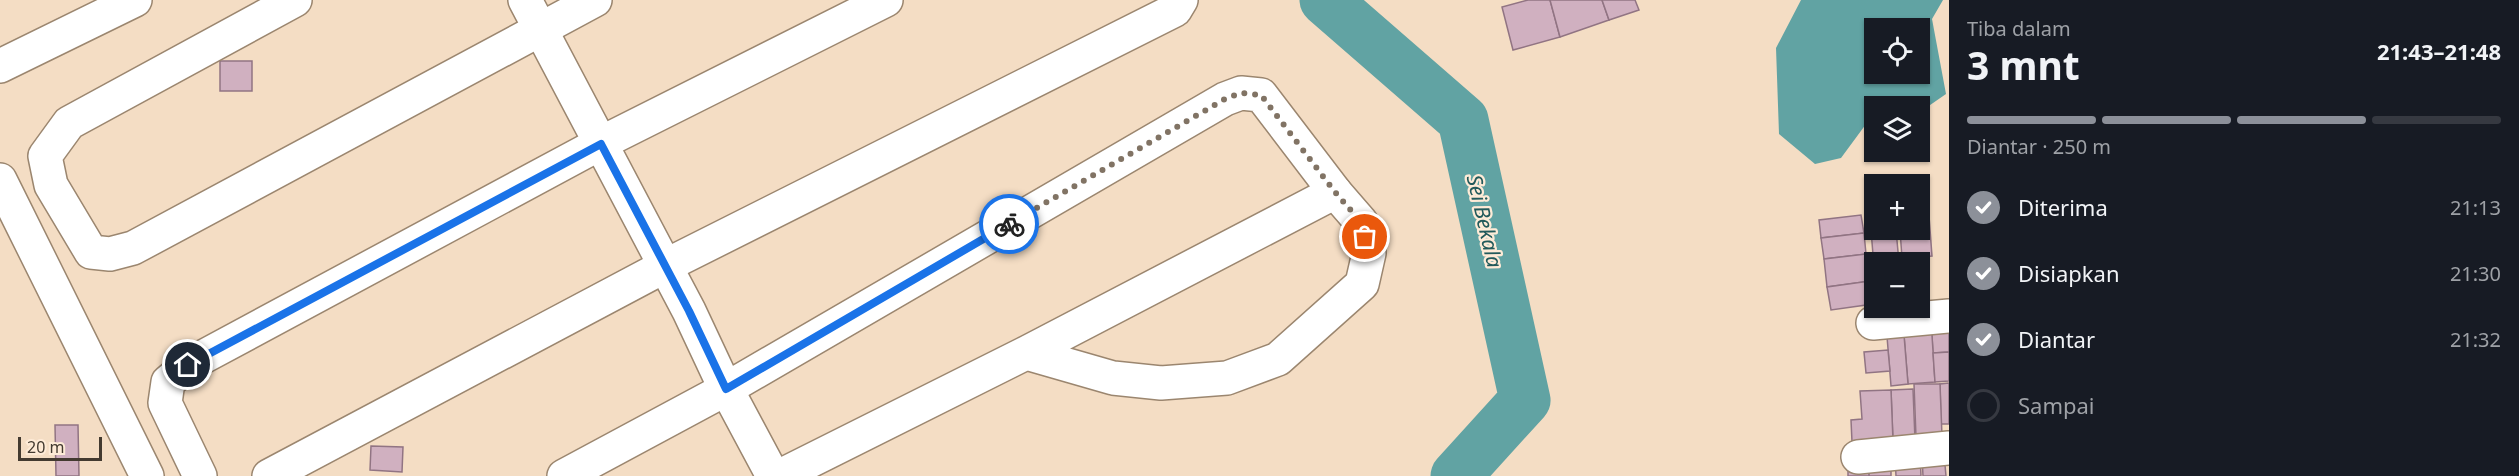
<!DOCTYPE html>
<html lang="id">
<meta charset="utf-8">
<style>
:root{--surface:#171b24;--page:#20242c;--text:#f1f3f6;--muted:#9ea1a6;--line:#363941;--accent:#8c9099}
body{margin:0;font-family:"Noto Sans",sans-serif;background:var(--page);color:var(--text);height:100vh;display:flex;flex-direction:column;font-size:22px;white-space:nowrap}
*{box-sizing:border-box;margin:0}
p{font-size:20px;color:var(--muted)}
.icon{flex:none;width:33px;height:33px;fill:none;stroke:currentColor;stroke-width:2;stroke-linecap:round;stroke-linejoin:round}
.map{position:relative;flex:1;overflow:hidden}
.side{display:flex;flex-direction:column;background:var(--surface);width:570px}
.side>*{flex:none}
.controls{position:absolute;left:1864px;top:18px;display:grid;gap:12px}
.controls a{display:grid;place-items:center;width:66px;height:66px;border-radius:0px;background:var(--surface);box-shadow:0 2px 4px #0004;font-size:30px}
.scale{position:absolute;left:18px;bottom:15px;width:84px;box-sizing:border-box;padding-left:6px;border:3px solid #433a30;border-top:0;font-size:16px;line-height:21px;white-space:nowrap;color:#433a30;-webkit-text-stroke:4px #feebd7;paint-order:stroke}
.pin{position:absolute;display:grid;place-items:center;width:51px;height:51px;color:#fff;margin:-26px;border:3px solid #fff;border-radius:50%;box-shadow:0 2px 6px #0007}
.courier{position:absolute;display:grid;place-items:center;width:60px;height:60px;margin:-30px;border:4px solid #1a73e8;border-radius:50%;background:#fff;color:#222;box-shadow:0 2px 8px #0007}
.headline em{font-style:normal;font-weight:700}
.headline div{display:flex;flex-direction:column-reverse}
.headline{display:flex;align-items:center;justify-content:space-between;height:102px;padding:0 18px}
h1{font-size:39px;font-weight:700;line-height:45px}
.bar{display:grid;grid-template-columns:repeat(4,1fr);gap:9px 6px;align-content:center;height:72px;padding:0 18px}
.bar i{height:8px;border-radius:4px;background:var(--line)}
.bar .selected{background:var(--accent)}
.bar p{grid-column:span 4}
ol{padding:0 18px;list-style:none}
li{display:flex;align-items:center;gap:18px;height:66px}
li p{margin-inline-start:auto}
li .icon{padding:6px;border-radius:50%;background:var(--accent);color:#fff;stroke-width:4}
li:last-child{color:var(--muted)}
li i{width:33px;height:33px;border:3px solid var(--line);border-radius:50%}
main{display:flex;flex:1;min-height:0}
.map>svg:first-child{display:block}
.water{fill:#61a3a3;fill-rule:evenodd}
.lines{fill:none;stroke-linecap:round;stroke-linejoin:round}
.river{stroke:#61a3a3;stroke-width:51}
.building{fill:#d0b0c0;stroke:#917483;stroke-width:1.5}
.minor-casing{stroke:#9b866f;stroke-width:36}
.minor{stroke:#fff;stroke-width:33}
.done{stroke:#817364;stroke-width:6;stroke-dasharray:0 10.8}
.route{stroke:#1a73e8;stroke-width:8}
.labels{text-anchor:middle;dominant-baseline:central;stroke-width:4.5;stroke-linejoin:round;paint-order:stroke}
.water-label{font-size:21px;font-style:italic;fill:#225a5b;stroke:#feebd7}
</style>
<main>
<div class="map">
<svg width="1949" height="476" viewBox="0 0 1949 476">
<rect width="100%" height="100%" fill="#f4ddc4"/>
<path class="water" d="M1801,0h142l-11,19 14,75 -26,18v-6h-45v15l-6,-1 -28,38 -26,6 -36,-30 -3,-86zM1875,28h45v46h-45z"/>
<g class="lines">
<polyline class="river" points="1325,0 1463,120 1525,400 1456,476"/>
</g>
<g class="building">
<polygon points="1528,0 1550,0 1560,37 1513,50 1502,7"/>
<polygon points="1550,0 1602,0 1609,20 1560,37"/>
<polygon points="1602,0 1635,0 1639,10 1609,20"/>
<rect x="220" y="61" width="32" height="30"/>
<polygon points="1875,205 1875,230 1879,230 1871,230 1868,206"/>
<polygon points="1861,215 1864,233 1821,238 1819,220"/>
<polygon points="1920,216 1929,216 1932,256 1902,258 1900,230 1920,230"/>
<polygon points="1871,230 1896,230 1899,262 1875,262 1875,279"/>
<polygon points="1864,233 1866,254 1824,259 1821,238"/>
<polygon points="1866,254 1870,281 1827,287 1824,259"/>
<polygon points="1870,281 1873,304 1831,310 1827,287"/>
<polygon points="1949,319 1949,352 1933,353 1931,320"/>
<polygon points="1931,320 1935,382 1908,384 1903,323"/>
<polygon points="1903,323 1908,384 1891,386 1886,324"/>
<polygon points="1888,350 1890,371 1866,373 1864,352"/>
<polygon points="1949,352 1949,381 1935,382 1933,353"/>
<polygon points="1949,383 1949,424 1941,424 1940,384"/>
<polygon points="1914,384 1940,384 1942,436 1916,437"/>
<polygon points="1913,389 1915,440 1893,441 1891,390"/>
<polygon points="1891,390 1893,441 1852,442 1851,420 1862,419 1860,391"/>
<polygon points="55,425 78,425 79,476 56,476"/>
<polygon points="371,446 403,447 402,472 370,470"/>
<polygon points="1944,454 1946,476 1923,476 1922,456"/>
<polygon points="1920,455 1921,476 1896,476 1895,456"/>
<polygon points="1891,461 1891,476 1869,476 1868,462"/>
<polygon points="1868,462 1869,476 1848,476 1848,463"/>
</g>
<g class="lines">
<defs>
<g id="minor">
<polyline points="295,0 69,123 45,156 51,185 91,252 110,254 133,248 595,0"/>
<polyline points="525,0 689,311 719,375 773,476"/>
<polyline points="0,66 135,0"/>
<polyline points="0,180 147,476"/>
<polyline points="1873,323 1949,316"/>
<polyline points="1858,457 1949,448"/>
<polyline points="200,476 165,403 168,382 188,365 601,143 886,0"/>
<polyline points="269,476 665,266 1175,10 1181,0"/>
<polyline points="564,476 726,389 1225,99 1241,93 1261,95 1335,192"/>
<polyline points="780,476 1026,353 1335,192 1361,222 1369,253 1362,284 1278,359 1227,378 1161,383 1113,378 1026,353"/>
</g>
</defs>
<use href="#minor" class="minor-casing"/>
<use href="#minor" class="minor"/>
</g>
<g class="lines">
<polyline class="done" points="1009,224 1225,99 1241,93 1261,95 1335,192 1361,222 1365,237"/>
<polyline class="route" points="188,365 601,144 689,311 726,389 1009,224"/>
</g>
<g class="labels">
<g class="water-label">
<text transform="translate(1485 221) rotate(77)">Sei Bekala</text>
</g>
</g>
</svg>
<div class="controls">
<a><svg class="icon" aria-label="locate" viewBox="0 0 24 24"><circle cx="12" cy="12" r="6"/><path d="M12 2v4M12 18v4M2 12h4M18 12h4"/></svg></a>
<a><svg class="icon" aria-label="layers" viewBox="0 0 24 24"><path d="M12 4l9 5-9 5-9-5zM3 14l9 5 9-5"/></svg></a>
<a>+</a>
<a>−</a>
</div>
<div class="scale">20 m</div>
<div class="pin" style="left:1365px;top:237px;background:#ea580c"><svg class="icon" aria-label="bag" viewBox="0 0 24 24"><path d="M5 8h14l-1 12H6zM9 8a3 3 0 0 1 6 0"/></svg></div>
<div class="pin" style="left:188px;top:365px;background:#1f2937"><svg class="icon" aria-label="home" viewBox="0 0 24 24"><path d="M3 11l9-7 9 7M6 9v11h12V9"/></svg></div>
<div class="courier" style="left:1009px;top:224px"><svg class="icon" aria-label="bike" viewBox="0 0 24 24"><circle cx="6" cy="16" r="4"/><circle cx="18" cy="16" r="4"/><path d="M6 16l4-8h5l3 8M10 8l3 8H6M13 5h3"/></svg></div>
</div>
<section class="side">
<div class="headline"><div><h1>3 mnt</h1><p>Tiba dalam</p></div><em>21:43–21:48</em></div>
<div class="bar"><i class="selected"></i><i class="selected"></i><i class="selected"></i><i></i><p>Diantar · 250 m</p></div>
<ol>
<li><svg class="icon" aria-label="check" viewBox="0 0 24 24"><path d="M5 12l5 5 9-10"/></svg>Diterima<p>21:13</p></li>
<li><svg class="icon" aria-label="check" viewBox="0 0 24 24"><path d="M5 12l5 5 9-10"/></svg>Disiapkan<p>21:30</p></li>
<li><svg class="icon" aria-label="check" viewBox="0 0 24 24"><path d="M5 12l5 5 9-10"/></svg>Diantar<p>21:32</p></li>
<li><i></i>Sampai</li>
</ol>
</section>
</main>
